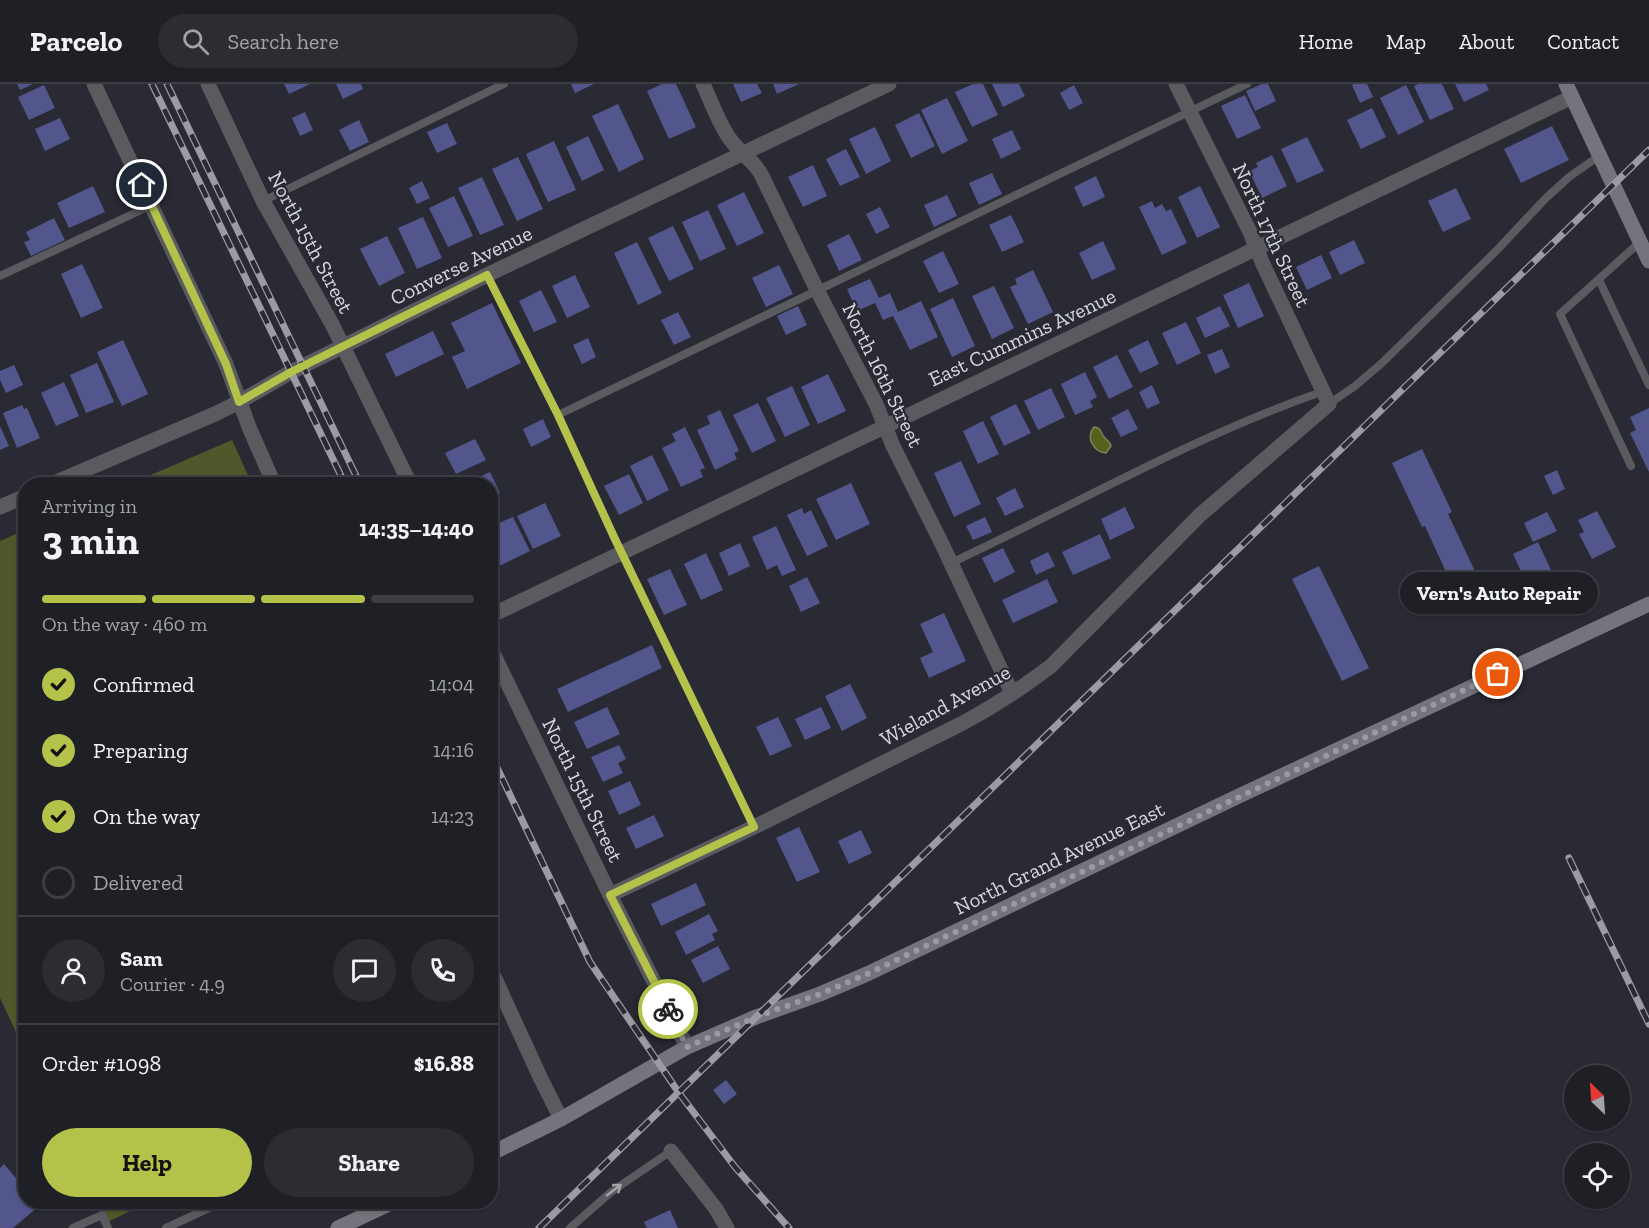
<!DOCTYPE html>
<meta charset="utf-8">
<style>
:root{--surface:#1f2026;--page:#2c2d32;--text:#f1f3f6;--muted:#a1a3a7;--line:#3c3e43;--accent:#b4c24a}
body{margin:0;font-family:"Zilla Slab",serif;background:var(--page);color:var(--text);height:100vh;display:flex;flex-direction:column;font-size:22px;white-space:nowrap}
*{box-sizing:border-box;margin:0}
p{font-size:20px;color:var(--muted)}
.icon{flex:none;width:33px;height:33px;fill:none;stroke:currentColor;stroke-width:2;stroke-linecap:round;stroke-linejoin:round}
.map{position:relative;flex:1;overflow:hidden}
.sheet{position:absolute;left:18px;top:393px;width:480px;height:732px;display:flex;flex-direction:column;background:var(--surface);border-radius:24px;box-shadow:0 2px 4px #0004,0 0 0 2px var(--line)}
.sheet>*{flex:none}
.needle{width:39px;rotate:335deg}
.fabs{position:absolute;left:1564px;top:981px;display:grid;gap:12px}
.fabs a{display:grid;place-items:center;width:66px;height:66px;border-radius:50%;background:var(--surface);box-shadow:0 2px 4px #0004,0 0 0 2px var(--line);font-size:30px}
.pin{position:absolute;display:grid;place-items:center;width:51px;height:51px;color:#fff;margin:-26px;border:3px solid #fff;border-radius:50%;box-shadow:0 2px 6px #0007}
.courier{position:absolute;display:grid;place-items:center;width:60px;height:60px;margin:-30px;border:4px solid #b4c24a;border-radius:50%;background:#fff;color:#222;box-shadow:0 2px 8px #0007}
.bubble{position:absolute;height:42px;border-radius:21px;background:var(--surface);box-shadow:0 2px 4px #0004,0 0 0 2px var(--line);font-size:20px;font-weight:700;line-height:42px;text-align:center}
.headline em{font-style:normal;font-weight:700}
.headline div{display:flex;flex-direction:column-reverse}
.headline{display:flex;align-items:center;justify-content:space-between;height:102px;padding:0 24px}
h1{font-size:39px;font-weight:700;line-height:45px}
.bar{display:grid;grid-template-columns:repeat(4,1fr);gap:9px 6px;align-content:center;height:72px;padding:0 24px}
.bar i{height:8px;border-radius:4px;background:var(--line)}
.bar .active{background:var(--accent)}
.bar p{grid-column:span 4}
.line{display:flex;align-items:center;gap:15px;padding:0 24px;border-top:2px solid var(--line)}
.line div{flex:1}
.round{display:grid;place-items:center;flex:none;width:63px;height:63px;border-radius:32px;background:var(--page)}
ol{padding:0 24px;list-style:none}
li{display:flex;align-items:center;gap:18px;height:66px}
li p{margin-inline-start:auto}
li .icon{padding:6px;border-radius:50%;background:var(--accent);color:#111;stroke-width:4}
li:last-child{color:var(--muted)}
li i{width:33px;height:33px;border:3px solid var(--line);border-radius:50%}
.primary-button{display:flex;gap:12px;margin-top:auto;padding:12px 24px}
.primary-button a{flex:1;height:69px;border-radius:36px;background:var(--accent);color:#111;font-size:24px;font-weight:700;line-height:69px;text-align:center}
.primary-button a+a{background:var(--page);color:var(--text)}
header{display:flex;align-items:center;gap:36px;box-sizing:border-box;height:84px;padding:0 30px;background:var(--surface);border-bottom:2px solid var(--line)}
header strong{font-size:28px}
nav{display:flex;gap:33px;margin-inline-start:auto;font-size:21px}
.search{width:420px;height:54px;background:var(--page);display:flex;align-items:center;gap:15px;box-sizing:border-box;padding:0 21px;border-radius:33px;color:var(--muted);font-size:22px}
.map>svg:first-child{display:block}
.green{fill:#51572a}
.water{fill:#58601e;stroke:#7e8458;stroke-width:1.5}
.building{fill:#52568d}
.lines{fill:none;stroke-linecap:round;stroke-linejoin:round}
.lane{stroke:#5a5b5f;stroke-width:8}
.street{stroke:#5a5b5f;stroke-width:15}
.secondary{stroke:#74757c;stroke-width:15}
.rail-casing{stroke:#9a9ba3;stroke-width:7}
.rail{stroke:#292a33;stroke-width:4.5;stroke-dasharray:14;stroke-linecap:butt}
.oneway{stroke:#a5a6ab}
.done{stroke:#9a9ba2;stroke-width:6;stroke-dasharray:0 10.8}
.route{stroke:#b4c24a;stroke-width:8}
.labels{text-anchor:middle;dominant-baseline:central;stroke-width:4.5;stroke-linejoin:round;paint-order:stroke}
.street-label{font-size:21px;fill:#d7d8de;stroke:#292a33}
</style>
<header>
<strong>Parcelo</strong>
<div class="search"><svg class="icon" aria-label="search" viewBox="0 0 24 24"><circle cx="10" cy="10" r="6"/><path d="M15 15l6 6"/></svg>Search here</div>
<nav><a>Home</a><a>Map</a><a>About</a><a>Contact</a></nav>
</header>
<div class="map">
<svg width="1649" height="1144" viewBox="0 0 1649 1144">
<rect width="100%" height="100%" fill="#292a33"/>
<g class="green">
<polygon points="232,356 252,400 130,400"/>
<polygon points="25,446 25,967 0,914 0,457"/>
<polygon points="96,1118 148,1118 106,1139"/>
</g>
<path class="water" d="M1094,343c8,1 6,5 10,10 3,4 6,4 7,9l-5,7c-12,-1 -21,-15 -12,-26z"/>
<g class="building">
<polygon points="17,0 33,0 20,6"/>
<polygon points="284,0 310,0 289,10"/>
<polygon points="336,0 361,0 363,5 343,15"/>
<polygon points="571,0 594,0 575,9"/>
<polygon points="662,0 676,0 696,43 669,55 647,7"/>
<polygon points="733,0 757,0 762,9 741,18"/>
<polygon points="773,0 799,0 777,10"/>
<polygon points="973,0 983,0 998,31 972,43 955,8"/>
<polygon points="992,0 1019,0 1025,12 1003,23"/>
<polygon points="1262,0 1268,0 1276,17 1255,27 1246,7"/>
<polygon points="1354,0 1367,0 1373,13 1360,19 1352,1"/>
<polygon points="1418,0 1442,0 1454,25 1430,36 1414,2"/>
<polygon points="1455,0 1486,0 1489,6 1464,18"/>
<polygon points="44,1 55,24 29,36 18,13"/>
<polygon points="1074,1 1083,19 1069,26 1060,9"/>
<polygon points="1406,1 1424,38 1398,51 1380,14"/>
<polygon points="1245,11 1261,44 1237,55 1221,22"/>
<polygon points="947,14 968,57 942,70 921,26"/>
<polygon points="618,20 644,75 619,88 592,32"/>
<polygon points="1372,24 1386,53 1361,65 1347,36"/>
<polygon points="305,28 313,46 300,52 292,34"/>
<polygon points="919,29 935,62 911,74 895,41"/>
<polygon points="60,34 70,55 45,67 35,45"/>
<polygon points="359,36 369,58 350,67 339,46"/>
<polygon points="447,39 457,60 437,69 427,48"/>
<polygon points="1552,42 1569,76 1521,99 1504,65"/>
<polygon points="875,43 891,77 866,90 849,55"/>
<polygon points="1012,46 1021,65 1001,75 992,55"/>
<polygon points="588,52 604,86 582,97 566,63"/>
<polygon points="1307,53 1324,87 1297,99 1281,65"/>
<polygon points="554,57 576,106 548,118 526,70"/>
<polygon points="846,65 860,93 840,102 826,75"/>
<polygon points="1272,71 1287,102 1262,114 1249,87 1258,83 1256,79"/>
<polygon points="518,73 543,125 517,137 492,85"/>
<polygon points="813,81 827,112 803,123 788,93"/>
<polygon points="992,89 1002,110 979,121 969,99"/>
<polygon points="1096,92 1105,113 1083,123 1074,103"/>
<polygon points="482,93 504,141 480,151 458,104"/>
<polygon points="422,97 430,114 417,120 409,104"/>
<polygon points="93,102 105,128 69,144 57,119"/>
<polygon points="1200,102 1220,143 1197,154 1178,113"/>
<polygon points="1456,104 1471,135 1443,148 1428,117"/>
<polygon points="744,108 764,149 737,162 717,121"/>
<polygon points="947,111 957,132 934,143 924,121"/>
<polygon points="454,112 473,152 448,163 429,124"/>
<polygon points="1152,117 1155,124 1162,120 1166,127 1171,125 1187,159 1162,171 1139,123"/>
<polygon points="880,123 890,143 876,150 866,130"/>
<polygon points="708,126 726,165 700,177 682,138"/>
<polygon points="1011,131 1024,158 1002,168 989,141"/>
<polygon points="423,133 442,174 417,185 398,144"/>
<polygon points="54,134 65,156 31,172 24,158 30,156 26,148"/>
<polygon points="673,142 694,185 669,197 648,154"/>
<polygon points="849,150 862,176 839,187 827,161"/>
<polygon points="387,152 405,189 379,202 360,165"/>
<polygon points="1354,156 1365,179 1340,191 1329,168"/>
<polygon points="1103,157 1116,185 1092,196 1079,169"/>
<polygon points="637,158 662,209 638,221 614,169"/>
<polygon points="943,167 959,200 939,209 923,177"/>
<polygon points="1321,171 1332,194 1307,206 1296,183"/>
<polygon points="82,180 103,224 81,234 61,190"/>
<polygon points="779,181 793,210 766,223 752,194"/>
<polygon points="1033,186 1053,228 1028,240 1010,203 1017,200 1015,195"/>
<polygon points="575,191 590,223 567,234 552,202"/>
<polygon points="870,195 879,214 890,209 898,228 921,217 938,253 910,266 893,232 883,236 875,219 857,227 847,205"/>
<polygon points="1249,199 1264,232 1238,244 1223,211"/>
<polygon points="994,202 1014,244 992,255 972,212"/>
<polygon points="541,206 557,238 534,248 519,217"/>
<polygon points="953,214 975,262 952,273 930,225"/>
<polygon points="492,219 521,279 467,305 452,273 465,267 451,239"/>
<polygon points="798,222 807,241 786,251 777,232"/>
<polygon points="1220,222 1230,242 1205,254 1196,234"/>
<polygon points="678,228 691,253 674,261 661,236"/>
<polygon points="1186,238 1201,269 1177,281 1162,249"/>
<polygon points="433,247 444,270 396,293 385,270"/>
<polygon points="588,254 596,273 582,280 573,261"/>
<polygon points="123,256 148,310 122,322 97,268"/>
<polygon points="1148,256 1159,280 1140,289 1128,266"/>
<polygon points="1222,265 1230,283 1215,290 1207,271"/>
<polygon points="1117,271 1133,303 1109,315 1093,283"/>
<polygon points="97,279 114,318 86,329 70,291"/>
<polygon points="14,281 23,301 6,309 0,296 0,287"/>
<polygon points="1085,288 1097,313 1090,317 1093,323 1075,331 1061,300"/>
<polygon points="828,290 846,327 818,340 801,303"/>
<polygon points="64,298 79,332 56,342 41,309"/>
<polygon points="1152,301 1160,319 1147,325 1139,308"/>
<polygon points="792,302 810,341 785,353 766,314"/>
<polygon points="1051,304 1065,333 1038,346 1024,317"/>
<polygon points="758,319 776,357 752,369 733,331"/>
<polygon points="1016,320 1031,349 1004,362 990,333"/>
<polygon points="22,321 24,325 27,324 40,354 17,364 3,329"/>
<polygon points="1649,324 1649,388 1630,349 1636,346 1630,333"/>
<polygon points="1128,325 1138,345 1121,353 1111,334"/>
<polygon points="720,326 739,367 734,369 737,375 715,386 697,346 710,340 707,332"/>
<polygon points="543,335 551,353 531,363 523,345"/>
<polygon points="983,337 999,370 978,380 963,347"/>
<polygon points="0,342 9,362 0,366"/>
<polygon points="685,343 705,384 700,386 703,393 681,403 662,364 676,357 672,350"/>
<polygon points="475,355 486,376 456,390 445,369"/>
<polygon points="1422,365 1452,428 1448,430 1481,500 1457,512 1425,442 1422,443 1392,379"/>
<polygon points="652,371 669,406 647,417 630,382"/>
<polygon points="961,377 981,420 954,433 934,389"/>
<polygon points="1557,386 1565,405 1553,411 1544,392"/>
<polygon points="490,388 500,409 490,414 490,400 464,400"/>
<polygon points="629,390 643,419 619,431 604,402"/>
<polygon points="851,399 870,440 836,456 816,415"/>
<polygon points="1015,404 1024,423 1005,432 996,414"/>
<polygon points="545,419 561,452 533,465 517,432"/>
<polygon points="1125,423 1135,444 1110,456 1101,435"/>
<polygon points="802,424 804,430 811,426 828,462 807,472 787,431"/>
<polygon points="1597,427 1616,463 1592,475 1579,450 1584,448 1578,436"/>
<polygon points="1547,428 1557,447 1533,458 1524,439"/>
<polygon points="513,433 530,467 499,482 490,465 490,443"/>
<polygon points="985,433 992,448 973,456 966,442"/>
<polygon points="776,442 796,486 782,492 777,481 767,486 752,453"/>
<polygon points="1100,450 1111,474 1073,491 1062,468"/>
<polygon points="1538,458 1557,499 1532,511 1513,470"/>
<polygon points="740,459 750,482 729,492 719,469"/>
<polygon points="1003,464 1015,488 994,499 982,474"/>
<polygon points="1048,468 1055,482 1036,491 1030,477"/>
<polygon points="706,469 723,506 701,516 684,480"/>
<polygon points="1319,482 1369,584 1342,597 1292,495"/>
<polygon points="670,485 687,521 664,531 647,495"/>
<polygon points="807,493 820,519 801,528 789,502"/>
<polygon points="1047,495 1058,518 1013,539 1002,516"/>
<polygon points="944,529 966,577 929,594 920,574 933,568 920,540"/>
<polygon points="652,561 662,584 568,628 557,605"/>
<polygon points="850,600 867,634 842,647 825,612"/>
<polygon points="607,623 620,650 587,665 574,638"/>
<polygon points="821,623 831,644 805,656 795,635"/>
<polygon points="778,633 792,662 770,672 756,643"/>
<polygon points="619,661 626,675 618,679 623,689 603,698 591,673"/>
<polygon points="630,697 641,721 619,731 608,707"/>
<polygon points="654,731 664,752 636,765 626,744"/>
<polygon points="799,743 820,788 797,798 776,754"/>
<polygon points="861,746 872,769 849,780 838,757"/>
<polygon points="696,799 706,821 661,842 651,820"/>
<polygon points="709,830 718,847 712,850 715,856 686,871 675,848"/>
<polygon points="718,862 730,885 703,899 691,876"/>
<polygon points="726,996 737,1010 724,1020 713,1006"/>
<polygon points="4,1080 26,1106 26,1118 35,1118 39,1122 13,1144 0,1144 0,1084"/>
<polygon points="670,1126 678,1144 647,1144 644,1138"/>
</g>
<g class="lines">
<g class="lane">
<polyline points="263,117 504,0"/>
<polyline points="487,191 558,331 614,453 754,743"/>
<polyline points="0,192 152,121"/>
<polyline points="1599,196 1649,301"/>
<polyline points="1329,320 1355,302 1382,279 1498,165 1545,115 1569,93 1599,72"/>
<polyline points="558,331 1247,0"/>
<polyline points="1631,382 1560,230 1640,158"/>
<path d="M951,479c124,-58 243,-127 373,-172"/>
<polyline points="490,985 494,983"/>
<polyline points="73,1144 102,1131 108,1144"/>
<polyline points="166,1144 222,1118"/>
<polyline points="570,1144 611,1108 671,1067"/>
</g>
<g class="street">
<polyline points="94,0 226,280 249,343 274,400"/>
<polyline points="208,0 263,117 332,240 410,400"/>
<path d="M703,0c8,17 16,40 27,55 9,13 24,22 31,35l56,116 59,114 17,42 49,98 70,149"/>
<polyline points="52,400 215,330 239,318 291,288 487,191 889,0"/>
<polyline points="0,423 26,412"/>
<polyline points="490,532 1572,13"/>
<polyline points="490,563 610,811 687,963"/>
<path d="M610,811l144,-68 207,-103c32,-17 61,-36 90,-58l149,-151 129,-111 -67,-142 -12,-30 -74,-148"/>
<polyline points="490,884 541,995 561,1035"/>
<polyline points="671,1067 716,1125 727,1144"/>
</g>
<g class="secondary">
<polyline points="1566,0 1649,177"/>
<polyline points="490,1070 561,1035 687,963 756,933 820,910 867,890 1243,710 1649,520"/>
<polyline points="338,1144 393,1118"/>
</g>
<defs>
<g id="rail">
<polyline points="152,0 345,400"/>
<polyline points="167,0 360,400"/>
<polyline points="490,669 590,878 679,1009 735,1083 789,1144"/>
<polyline points="1569,774 1649,940"/>
<polyline points="539,1144 1649,66"/>
</g>
</defs>
<use href="#rail" class="rail-casing"/>
<use href="#rail" class="rail"/>
</g>
<defs><path id="oneway-shaft" d="M-6 0H5M1.5-3L5.5 0L1.5 3" fill="none" stroke-width="1.6" stroke-linecap="round" stroke-linejoin="round" transform="scale(1.5)"/></defs>
<use class="oneway" href="#oneway-shaft" transform="translate(614 1106) rotate(-37)"/>
<g class="lines">
<polyline class="done" points="668,925 687,963 756,933 820,910 867,890 1498,590"/>
<polyline class="route" points="142,101 226,280 239,318 291,288 487,191 558,331 614,453 754,743 610,811 668,925"/>
</g>
<g class="labels">
<g class="street-label">
<text transform="translate(1272 151) rotate(65)">North 17th Street</text>
<text transform="translate(311 158) rotate(62)">North 15th Street</text>
<text transform="translate(461 181) rotate(-26)">Converse Avenue</text>
<text transform="translate(1022 253) rotate(-25)">East Cummins Avenue</text>
<text transform="translate(883 291) rotate(64)">North 16th Street</text>
<text transform="translate(945 621) rotate(-29)">Wieland Avenue</text>
<text transform="translate(583 706) rotate(64)">North 15th Street</text>
<text transform="translate(1059 774) rotate(-26)">North Grand Avenue East</text>
</g>
</g>
</svg>
<div class="fabs">
<a><svg class="needle" viewBox="-14 -14 28 28"><path d="M0-13l5 13h-10z" fill="#e53935"/><path d="M0 13l5-13h-10z" fill="#a1a3a7"/></svg></a>
<a><svg class="icon" aria-label="locate" viewBox="0 0 24 24"><circle cx="12" cy="12" r="6"/><path d="M12 2v4M12 18v4M2 12h4M18 12h4"/></svg></a>
</div>
<div class="pin" style="left:1498px;top:590px;background:#ea580c"><svg class="icon" aria-label="bag" viewBox="0 0 24 24"><path d="M5 8h14l-1 12H6zM9 8a3 3 0 0 1 6 0"/></svg></div>
<div class="pin" style="left:142px;top:101px;background:#1f2937"><svg class="icon" aria-label="home" viewBox="0 0 24 24"><path d="M3 11l9-7 9 7M6 9v11h12V9"/></svg></div>
<div class="courier" style="left:668px;top:925px"><svg class="icon" aria-label="bike" viewBox="0 0 24 24"><circle cx="6" cy="16" r="4"/><circle cx="18" cy="16" r="4"/><path d="M6 16l4-8h5l3 8M10 8l3 8H6M13 5h3"/></svg></div>
<div class="bubble" style="left:1400px;top:488px;width:198px">Vern's Auto Repair</div>
<section class="sheet">
<div class="headline"><div><h1>3 min</h1><p>Arriving in</p></div><em>14:35–14:40</em></div>
<div class="bar"><i class="active"></i><i class="active"></i><i class="active"></i><i></i><p>On the way · 460 m</p></div>
<ol>
<li><svg class="icon" aria-label="check" viewBox="0 0 24 24"><path d="M5 12l5 5 9-10"/></svg>Confirmed<p>14:04</p></li>
<li><svg class="icon" aria-label="check" viewBox="0 0 24 24"><path d="M5 12l5 5 9-10"/></svg>Preparing<p>14:16</p></li>
<li><svg class="icon" aria-label="check" viewBox="0 0 24 24"><path d="M5 12l5 5 9-10"/></svg>On the way<p>14:23</p></li>
<li><i></i>Delivered</li>
</ol>
<div class="line" style="height:108px"><a class="round"><svg class="icon" aria-label="person" viewBox="0 0 24 24"><circle cx="12" cy="8" r="4"/><path d="M4 21q1-7 8-7t8 7"/></svg></a><div><b>Sam</b><p>Courier · 4.9</p></div><a class="round"><svg class="icon" aria-label="chat" viewBox="0 0 24 24"><path d="M4 5h16v11H9l-5 4z"/></svg></a><a class="round"><svg class="icon" aria-label="phone" viewBox="0 0 24 24"><path d="M5 4h4l2 5-3 2q2 4 5 5l2-3 5 2v4C11 20 4 13 5 4z"/></svg></a></div>
<div class="line" style="height:78px"><div>Order #1098</div><b>$16.88</b></div>
<div class="primary-button"><a>Help</a><a>Share</a></div>
</section>
</div>
